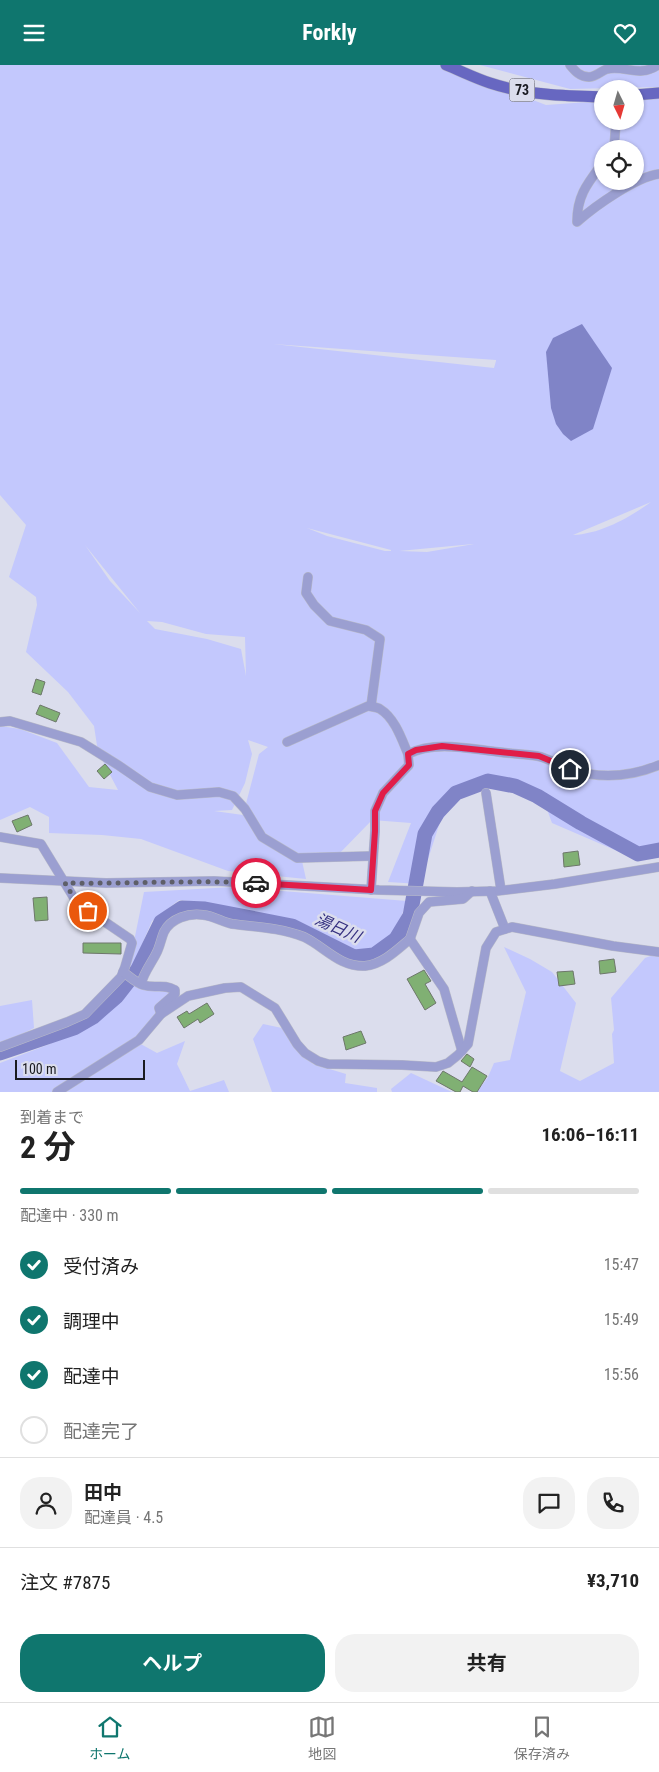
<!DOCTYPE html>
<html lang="ja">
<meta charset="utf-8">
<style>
:root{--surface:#fff;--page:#f2f2f2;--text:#222;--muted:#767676;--line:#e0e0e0;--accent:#0f766e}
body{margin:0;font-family:"Roboto Condensed","Noto Sans JP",sans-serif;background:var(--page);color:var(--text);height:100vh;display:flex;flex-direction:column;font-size:19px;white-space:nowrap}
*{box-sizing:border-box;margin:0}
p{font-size:16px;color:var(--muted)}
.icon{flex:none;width:28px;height:28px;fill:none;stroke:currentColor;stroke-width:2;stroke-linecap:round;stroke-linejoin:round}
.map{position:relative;height:1027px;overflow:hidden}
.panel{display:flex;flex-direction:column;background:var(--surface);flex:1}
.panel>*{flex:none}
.needle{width:32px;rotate:175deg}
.fabs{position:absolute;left:594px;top:15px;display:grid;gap:10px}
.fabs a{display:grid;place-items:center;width:50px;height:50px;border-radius:50%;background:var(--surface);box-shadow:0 1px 4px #0004;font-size:25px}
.scale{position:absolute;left:15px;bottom:12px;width:130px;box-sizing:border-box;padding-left:5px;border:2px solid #1a1b21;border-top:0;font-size:14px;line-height:18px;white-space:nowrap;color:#1a1b21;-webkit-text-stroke:4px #dbdded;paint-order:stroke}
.pin{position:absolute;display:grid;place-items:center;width:42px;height:42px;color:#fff;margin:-21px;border:2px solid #fff;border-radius:50%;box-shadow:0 1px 5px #0007}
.courier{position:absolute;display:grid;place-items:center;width:50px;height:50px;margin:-25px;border:4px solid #e11d48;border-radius:50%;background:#fff;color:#222;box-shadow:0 1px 6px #0007}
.summary em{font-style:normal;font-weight:700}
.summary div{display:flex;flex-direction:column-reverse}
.summary{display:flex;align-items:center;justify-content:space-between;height:85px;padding:0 20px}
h1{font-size:32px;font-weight:700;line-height:38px}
.bar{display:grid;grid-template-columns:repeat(4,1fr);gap:8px 5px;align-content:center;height:60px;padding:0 20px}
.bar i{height:6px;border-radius:4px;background:var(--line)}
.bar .on{background:var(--accent)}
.bar p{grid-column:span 4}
.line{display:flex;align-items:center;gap:12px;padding:0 20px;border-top:1px solid var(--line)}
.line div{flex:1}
.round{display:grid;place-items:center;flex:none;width:52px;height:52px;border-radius:20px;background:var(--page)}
ol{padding:0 20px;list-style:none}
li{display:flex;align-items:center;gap:15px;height:55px}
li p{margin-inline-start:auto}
li .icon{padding:5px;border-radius:50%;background:var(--accent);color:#fff;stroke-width:4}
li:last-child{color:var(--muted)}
li i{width:28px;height:28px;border:2px solid var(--line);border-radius:50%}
.action{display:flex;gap:10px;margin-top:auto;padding:10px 20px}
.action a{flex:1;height:58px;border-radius:20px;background:var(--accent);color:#fff;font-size:20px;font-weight:700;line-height:58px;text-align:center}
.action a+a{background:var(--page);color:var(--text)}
header{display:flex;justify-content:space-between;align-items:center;height:65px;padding:0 20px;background:var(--accent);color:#fff;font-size:22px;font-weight:700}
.tab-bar{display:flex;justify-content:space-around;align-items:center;height:70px;border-top:1px solid var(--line);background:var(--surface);font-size:14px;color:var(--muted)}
.tab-bar a{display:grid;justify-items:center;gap:2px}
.tab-bar .on{color:var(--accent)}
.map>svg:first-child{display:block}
.green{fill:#c3c8fd;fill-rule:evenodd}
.water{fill:#8084c7}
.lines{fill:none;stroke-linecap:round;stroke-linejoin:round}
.river{stroke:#8084c7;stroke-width:15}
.building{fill:#80b073;stroke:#6d776a}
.minor-casing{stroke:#b8bac8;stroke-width:10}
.major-casing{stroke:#b8bac8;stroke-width:12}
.minor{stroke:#9b9fd1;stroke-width:9}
.major{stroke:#6767c1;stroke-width:11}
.done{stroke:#5e5f68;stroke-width:5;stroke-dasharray:0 9}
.route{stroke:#e11d48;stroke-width:6}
.labels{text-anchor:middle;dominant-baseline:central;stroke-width:5;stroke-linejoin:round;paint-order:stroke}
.shield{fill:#dbdded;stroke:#54555e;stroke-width:1}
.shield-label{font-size:14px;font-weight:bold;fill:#1a1b21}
.water-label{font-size:16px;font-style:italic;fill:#353080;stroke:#dbdded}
</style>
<header><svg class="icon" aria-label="menu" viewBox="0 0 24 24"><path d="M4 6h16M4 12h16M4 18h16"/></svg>Forkly<svg class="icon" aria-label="heart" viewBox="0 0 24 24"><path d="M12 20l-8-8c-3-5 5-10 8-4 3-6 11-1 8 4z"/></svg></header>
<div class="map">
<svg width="659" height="1027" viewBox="0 0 659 1027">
<rect width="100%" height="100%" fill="#dbdded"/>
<g class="green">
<path d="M0,0h441l105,40 56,-4v20h33v-22l24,-2v760l-21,3 -86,-37 -7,-19 -57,-23 -25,10 -23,31 -20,62 -32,-2 23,-59 -39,-3 -36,37 -34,4 4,18 -78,-8 -87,-32 -39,-4 -53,-2v-16l-19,-10 -30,13v-94l20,3 37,14 32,44 29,3 -20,-38 -4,-26 -26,-34 -42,-40 11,-47 -1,-8 -27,-20 17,-52 -26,-30zM602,84h33v32h-33zM273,279l223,16v1l-2,7zM651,437c-22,16 -51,32 -78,33zM307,463l84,22v1h-6l-58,-15zM474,479l-47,8 -28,-1 74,-7zM85,480l55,68 -30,-32zM147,556l15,1 44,12 39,3 1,39 -5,-27 -34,-10 -52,-10zM248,675l20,7 -9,7 -16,61 -29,-4 18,-1 13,-27 7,-29z"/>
<polygon points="480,0 659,0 659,22 570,24"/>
<polygon points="233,822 407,836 397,863 380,882 353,888 330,874 288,856 209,838 179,835 152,856 131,905 129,901 144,827"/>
<polygon points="504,882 530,894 552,907 576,938 560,1006 580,1016 614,998 612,969 614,965 611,933 645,893 659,888 659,1027 477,1027 488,1012 494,998 510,995 526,927"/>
<polygon points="131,917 172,927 137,977 157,988 185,976 177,999 190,1026 224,1015 229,1027 0,1027 0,998 50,979"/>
<polygon points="32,935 34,963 0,980 0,941"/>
<polygon points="263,959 282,963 313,999 346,1009 345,1018 377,1023 377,1027 272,1027 253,974"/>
<polygon points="411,1008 452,1027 392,1027 391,1024"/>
</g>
<polygon class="water" points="582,259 612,303 593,364 571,376 563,369 556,359 551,343 546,287 553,273"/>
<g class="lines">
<polyline class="river" points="0,988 74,963 93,952 117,931 138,904 161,857 182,843 205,844 292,861 354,892 374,890 396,874 410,851 425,769 438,747 456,728 488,716 515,721 537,731 581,758 638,789 659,785"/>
</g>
<g class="building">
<polygon points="36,614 45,617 41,630 32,627"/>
<polygon points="40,640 60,648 56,657 36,649"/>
<polygon points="105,699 112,707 104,714 97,706"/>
<polygon points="28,750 32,760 17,767 12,756"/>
<polygon points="578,786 580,800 564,802 563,788"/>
<polygon points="47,832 48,855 35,856 33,833"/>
<polygon points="83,878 121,878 121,889 83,888"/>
<polygon points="614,894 616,907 600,909 599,896"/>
<polygon points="424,905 431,916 425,919 436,938 425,945 407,914"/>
<polygon points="573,906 575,919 559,921 557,907"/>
<polygon points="207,938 214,949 200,958 198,954 184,963 177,952 187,946 189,949"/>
<polygon points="361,966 366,978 346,985 343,972"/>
<polygon points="467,989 474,994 470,1002 461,996"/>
<polygon points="472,1002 487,1011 477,1027 473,1027 463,1021 460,1027 456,1027 436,1016 443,1006 462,1017"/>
</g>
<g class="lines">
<defs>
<g id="minor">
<path d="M570,0c5,6 10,12 19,12 7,0 12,-6 18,-8 19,-4 32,9 51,-4"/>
<polyline points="614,84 616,56"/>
<path d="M602,99c-15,20 -25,32 -25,58 18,-16 59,-45 82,-48"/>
<polyline points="308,512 306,528 314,540 330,556 366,565 380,574 371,641"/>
<polyline points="0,657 10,656 81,677 118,700 150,722 177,730 219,727 233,731 245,744 262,772 297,793 372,791"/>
<path d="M287,677l81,-36c4,1 9,1 12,3 15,9 22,31 28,45"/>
<polyline points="486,728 501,825"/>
<polyline points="0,772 41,779 77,838 130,874 132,878 125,902 121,912 85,949 67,957 0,982"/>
<polyline points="0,813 106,818 214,816 379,825 457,827 497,826 555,819 659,802"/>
<path d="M371,825l4,-59v-20l8,-18 26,-28 -1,-11c27,-14 63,-5 91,-2 13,2 26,2 38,4 11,2 22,9 32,13 30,10 61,8 90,-4"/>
<polyline points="490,826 505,864"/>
<polyline points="410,874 419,848 429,837 463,834 472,826"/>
<path d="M123,907c6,4 13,11 20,13 13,4 20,-2 32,5v4l-16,14 2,6"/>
<path d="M141,919c3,-12 10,-20 15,-30 4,-7 5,-15 8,-22 7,-14 25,-19 39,-17 11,1 19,7 29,9 24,3 49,4 72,13 21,10 35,30 61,29 18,-2 32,-16 45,-27l34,50 18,62"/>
<polyline points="57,1027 139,975 161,949 188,931 225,923 241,922 275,943 297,979 305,988 318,996 328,999 402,1000 436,1002 448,998 458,990 468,979 486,883 496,867 512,862 613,881 659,887"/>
</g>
<g id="major">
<path d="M446,0c15,6 29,13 44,18 36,12 75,13 112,14"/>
<polyline points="635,30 659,28"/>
</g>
</defs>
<use href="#minor" class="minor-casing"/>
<use href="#major" class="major-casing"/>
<use href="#minor" class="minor"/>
<use href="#major" class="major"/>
</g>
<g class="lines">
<path class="done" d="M88,846l-11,-8 -12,-20c64,1 128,-3 191,0"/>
<polyline class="route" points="256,818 371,825 375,766 375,746 383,728 409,700 408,689 416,685 442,681 539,691 570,704"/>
</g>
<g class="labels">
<rect class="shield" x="509.5" y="13.5" width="25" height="23" rx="4"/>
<g class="shield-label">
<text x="522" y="25">73</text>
</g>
<g class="water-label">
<text transform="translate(338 863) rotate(24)">湯日川</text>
</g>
</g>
</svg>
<div class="fabs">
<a><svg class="needle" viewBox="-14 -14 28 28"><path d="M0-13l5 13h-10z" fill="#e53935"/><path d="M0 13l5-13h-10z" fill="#767676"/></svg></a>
<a><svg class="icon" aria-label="locate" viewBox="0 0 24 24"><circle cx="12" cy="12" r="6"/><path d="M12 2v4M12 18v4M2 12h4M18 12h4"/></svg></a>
</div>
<div class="scale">100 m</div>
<div class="pin" style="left:88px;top:846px;background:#ea580c"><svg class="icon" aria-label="bag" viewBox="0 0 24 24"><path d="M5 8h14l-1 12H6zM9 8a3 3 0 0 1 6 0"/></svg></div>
<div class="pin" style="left:570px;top:704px;background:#1f2937"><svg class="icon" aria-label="home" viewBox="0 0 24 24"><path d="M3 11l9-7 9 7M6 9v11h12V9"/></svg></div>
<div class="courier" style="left:256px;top:818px"><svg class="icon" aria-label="car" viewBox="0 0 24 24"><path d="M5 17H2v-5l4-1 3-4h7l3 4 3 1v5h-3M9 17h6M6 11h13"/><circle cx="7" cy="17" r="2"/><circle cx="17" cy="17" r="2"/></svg></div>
</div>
<section class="panel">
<div class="summary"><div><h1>2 分</h1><p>到着まで</p></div><em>16:06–16:11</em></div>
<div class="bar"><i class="on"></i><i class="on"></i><i class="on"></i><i></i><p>配達中 · 330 m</p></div>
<ol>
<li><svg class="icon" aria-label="check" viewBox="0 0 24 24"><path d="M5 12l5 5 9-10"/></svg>受付済み<p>15:47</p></li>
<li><svg class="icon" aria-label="check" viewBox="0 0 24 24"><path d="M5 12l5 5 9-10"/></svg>調理中<p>15:49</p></li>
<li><svg class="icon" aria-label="check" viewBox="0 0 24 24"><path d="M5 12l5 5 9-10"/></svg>配達中<p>15:56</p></li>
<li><i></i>配達完了</li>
</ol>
<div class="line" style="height:90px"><a class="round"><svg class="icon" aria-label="person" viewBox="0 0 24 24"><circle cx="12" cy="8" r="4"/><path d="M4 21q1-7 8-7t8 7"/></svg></a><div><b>田中</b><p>配達員 · 4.5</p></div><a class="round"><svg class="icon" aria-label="chat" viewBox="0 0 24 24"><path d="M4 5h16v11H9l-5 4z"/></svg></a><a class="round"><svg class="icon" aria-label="phone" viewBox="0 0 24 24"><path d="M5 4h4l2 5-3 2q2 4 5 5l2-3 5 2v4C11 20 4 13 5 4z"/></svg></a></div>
<div class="line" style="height:65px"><div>注文 #7875</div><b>¥3,710</b></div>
<div class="action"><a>ヘルプ</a><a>共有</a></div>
</section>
<nav class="tab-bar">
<a class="on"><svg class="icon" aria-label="home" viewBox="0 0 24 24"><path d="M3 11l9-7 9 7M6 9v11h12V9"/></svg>ホーム</a>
<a><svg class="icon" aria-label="map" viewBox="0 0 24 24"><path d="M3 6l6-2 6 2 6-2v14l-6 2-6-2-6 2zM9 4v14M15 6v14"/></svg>地図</a>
<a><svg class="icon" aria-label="saved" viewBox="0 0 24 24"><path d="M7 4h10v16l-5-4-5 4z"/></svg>保存済み</a>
</nav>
